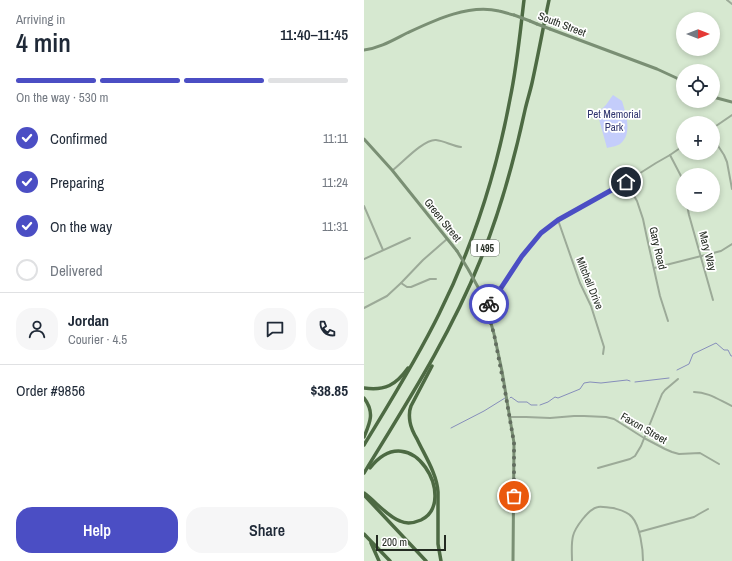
<!DOCTYPE html>
<meta charset="utf-8">
<style>
:root{--surface:#fff;--page:#f6f6f7;--text:#1f2937;--muted:#747a83;--line:#e0e1e3;--accent:#4b4ec4}
body{margin:0;font-family:"Archivo Narrow",sans-serif;background:var(--page);color:var(--text);height:100vh;display:flex;flex-direction:column;font-size:15px;white-space:nowrap}
*{box-sizing:border-box;margin:0}
p{font-size:13px;color:var(--muted)}
.icon{flex:none;width:22px;height:22px;fill:none;stroke:currentColor;stroke-width:2;stroke-linecap:round;stroke-linejoin:round}
.map{position:relative;flex:1;overflow:hidden}
.drawer{display:flex;flex-direction:column;background:var(--surface);width:364px}
.drawer>*{flex:none}
.needle{width:26px;rotate:90deg}
.controls{position:absolute;left:312px;top:12px;display:grid;gap:8px}
.controls a{display:grid;place-items:center;width:44px;height:44px;border-radius:50%;background:var(--surface);box-shadow:0 2px 6px #0003;font-size:20px}
.scale{position:absolute;left:12px;bottom:10px;width:70px;box-sizing:border-box;padding-left:4px;border:2px solid #242b22;border-top:0;font-size:11px;line-height:14px;white-space:nowrap;color:#242b22;-webkit-text-stroke:3px #fff;paint-order:stroke}
.pin{position:absolute;display:grid;place-items:center;width:34px;height:34px;color:#fff;margin:-17px;border:2px solid #fff;border-radius:50%;box-shadow:0 1px 4px #0007}
.courier{position:absolute;display:grid;place-items:center;width:40px;height:40px;margin:-20px;border:3px solid #4b4ec4;border-radius:50%;background:#fff;color:#222;box-shadow:0 1px 5px #0007}
.headline em{font-style:normal;font-weight:600}
.headline div{display:flex;flex-direction:column-reverse}
.headline{display:flex;align-items:center;justify-content:space-between;height:68px;padding:0 16px}
h1{font-size:26px;font-weight:600;line-height:30px}
.bar{display:grid;grid-template-columns:repeat(4,1fr);gap:6px 4px;align-content:center;height:48px;padding:0 16px}
.bar i{height:5px;border-radius:3px;background:var(--line)}
.bar .current{background:var(--accent)}
.bar p{grid-column:span 4}
.line{display:flex;align-items:center;gap:10px;padding:0 16px;border-top:1px solid var(--line)}
.line div{flex:1}
.round{display:grid;place-items:center;flex:none;width:42px;height:42px;border-radius:16px;background:var(--page)}
ol{padding:0 16px;list-style:none}
li{display:flex;align-items:center;gap:12px;height:44px}
li p{margin-inline-start:auto}
li .icon{padding:4px;border-radius:50%;background:var(--accent);color:#fff;stroke-width:4}
li:last-child{color:var(--muted)}
li i{width:22px;height:22px;border:2px solid var(--line);border-radius:50%}
.primary-button{display:flex;gap:8px;margin-top:auto;padding:8px 16px}
.primary-button a{flex:1;height:46px;border-radius:16px;background:var(--accent);color:#fff;font-size:16px;font-weight:600;line-height:46px;text-align:center}
.primary-button a+a{background:var(--page);color:var(--text)}
main{display:flex;flex:1;min-height:0}
.map>svg:first-child{display:block}
.green{fill:#c4cdfb}
.lines{fill:none;stroke-linecap:round;stroke-linejoin:round}
.stream{stroke:#868ebb;stroke-width:1}
.minor{stroke:#9caa98;stroke-width:2}
.secondary{stroke:#7a8f74;stroke-width:3}
.motorway{stroke:#4d6a43;stroke-width:3.5}
.secondary-bridge{stroke:#7a8f74;stroke-width:3}
.done{stroke:#626d5f;stroke-width:4;stroke-dasharray:0 7.2}
.route{stroke:#4b4ec4;stroke-width:5}
.labels{text-anchor:middle;dominant-baseline:central;stroke-width:3.5;stroke-linejoin:round;paint-order:stroke}
.shield{fill:#fff;stroke:#666b64;stroke-width:1}
.shield-label{font-size:10px;font-weight:bold;fill:#242b22}
.street-label{font-size:11px;fill:#242b22;stroke:#fff}
.park-label{font-size:11px;fill:#30356f;stroke:#fff}
</style>
<main>
<section class="drawer">
<div class="headline"><div><h1>4 min</h1><p>Arriving in</p></div><em>11:40–11:45</em></div>
<div class="bar"><i class="current"></i><i class="current"></i><i class="current"></i><i></i><p>On the way · 530 m</p></div>
<ol>
<li><svg class="icon" aria-label="check" viewBox="0 0 24 24"><path d="M5 12l5 5 9-10"/></svg>Confirmed<p>11:11</p></li>
<li><svg class="icon" aria-label="check" viewBox="0 0 24 24"><path d="M5 12l5 5 9-10"/></svg>Preparing<p>11:24</p></li>
<li><svg class="icon" aria-label="check" viewBox="0 0 24 24"><path d="M5 12l5 5 9-10"/></svg>On the way<p>11:31</p></li>
<li><i></i>Delivered</li>
</ol>
<div class="line" style="height:72px"><a class="round"><svg class="icon" aria-label="person" viewBox="0 0 24 24"><circle cx="12" cy="8" r="4"/><path d="M4 21q1-7 8-7t8 7"/></svg></a><div><b>Jordan</b><p>Courier · 4.5</p></div><a class="round"><svg class="icon" aria-label="chat" viewBox="0 0 24 24"><path d="M4 5h16v11H9l-5 4z"/></svg></a><a class="round"><svg class="icon" aria-label="phone" viewBox="0 0 24 24"><path d="M5 4h4l2 5-3 2q2 4 5 5l2-3 5 2v4C11 20 4 13 5 4z"/></svg></a></div>
<div class="line" style="height:52px"><div>Order #9856</div><b>$38.85</b></div>
<div class="primary-button"><a>Help</a><a>Share</a></div>
</section>
<div class="map">
<svg width="368" height="561" viewBox="0 0 368 561">
<rect width="100%" height="100%" fill="#d6e8d0"/>
<path class="green" d="M249,95l9,6c4,13 11,33 -2,43 -3,2 -9,3 -13,4l-10,-36c9,-5 10,-9 16,-17z"/>
<g class="lines">
<g class="stream">
<polyline points="313,370 325,364 329,354 352,343 360,350 364,350 367,356 368,356"/>
<polyline points="271,382 305,378"/>
<polyline points="146,398 147,397 154,402 163,402 167,405 173,405"/>
<polyline points="176,405 184,402 191,397 194,398 216,389 220,383 226,382 237,383 263,380 266,381"/>
<polyline points="87,428 120,411 141,398"/>
</g>
<g class="minor">
<polyline points="363,0 368,4"/>
<polyline points="349,128 368,115"/>
<polyline points="349,138 360,155 363,162 368,189"/>
<polyline points="306,155 318,178 319,183"/>
<path d="M29,170c10,-8 31,-31 43,-30 9,1 16,6 25,7"/>
<polyline points="262,182 273,201 279,219 283,238 296,296 304,321"/>
<polyline points="323,205 325,215 349,300"/>
<polyline points="0,206 19,250"/>
<polyline points="194,220 216,283 227,306 240,347 239,354"/>
<polyline points="0,259 46,238"/>
<polyline points="290,268 357,251 368,244"/>
<polyline points="37,283 43,287 47,287 66,279 72,279"/>
<polyline points="122,306 133,294 158,256 177,233 188,224 262,182 292,163 306,155 319,146"/>
<polyline points="0,308 23,296 37,283 59,260 83,239"/>
<path d="M330,392c14,0 25,8 38,14"/>
<polyline points="146,417 162,417 186,418 210,416 220,416 242,417 250,419 280,438 301,449 308,452 315,454 336,453 355,464"/>
<polyline points="234,468 266,459 271,456 277,446 298,394 301,390 314,379"/>
<polyline points="275,532 330,517 335,514 344,509"/>
<path d="M208,561c0,-8 -1,-17 1,-25 2,-8 15,-27 25,-29 4,-1 10,1 15,1 7,2 14,3 19,9 8,9 11,32 11,44"/>
</g>
<g class="secondary">
<polyline points="166,21 173,24"/>
<polyline points="186,29 293,69 319,81"/>
<path d="M0,50c16,-2 29,-10 43,-17 28,-13 61,-29 92,-22 5,1 10,3 15,4"/>
<polyline points="349,97 368,102"/>
<polyline points="0,139 28,170 93,251"/>
<polyline points="115,289 123,309 130,334 138,371 150,443 149,561"/>
</g>
<g class="motorway">
<path d="M68,366l-21,40c-2,5 -2,10 -1,16 1,6 4,12 7,17 8,17 20,35 21,53v52l3,17"/>
<path d="M0,388c21,3 32,-3 44,-20"/>
<path d="M0,398c11,14 6,25 0,39"/>
<path d="M0,445c26,-43 53,-86 75,-131 34,-68 57,-140 71,-215 7,-33 10,-66 14,-99"/>
<path d="M0,473c42,-69 86,-137 116,-212 20,-49 34,-100 45,-151 2,-9 5,-18 7,-27 6,-27 11,-55 17,-83"/>
<path d="M0,493c11,8 24,24 36,28 6,3 14,2 21,-1 38,-18 -9,-105 -51,-52"/>
<polyline points="0,495 62,561"/>
<polyline points="0,534 26,561"/>
<polyline points="7,543 15,561"/>
</g>
<g class="secondary-bridge">
<polyline points="150,15 166,21"/>
<polyline points="173,24 186,29"/>
<polyline points="93,251 104,269 115,289"/>
</g>
</g>
<g class="lines">
<polyline class="done" points="125,304 122,306 130,334 141,391 150,443 150,496"/>
<polyline class="route" points="125,304 135,291 158,256 177,233 194,220 262,182"/>
</g>
<g class="labels">
<rect class="shield" x="107" y="240" width="28" height="16" rx="3"/>
<g class="shield-label">
<text x="121" y="248">I 495</text>
</g>
<g class="street-label">
<text transform="translate(198 24) rotate(21)">South Street</text>
<text transform="translate(79 220) rotate(51)">Green Street</text>
<text transform="translate(294 248) rotate(77)">Gary Road</text>
<text transform="translate(344 251) rotate(75)">Mary Way</text>
<text transform="translate(226 283) rotate(68)">Mitchell Drive</text>
<text transform="translate(280 428) rotate(30)">Faxon Street</text>
</g>
<g class="park-label">
<text x="250" y="114">Pet Memorial<tspan x="250" dy="13">Park</tspan></text>
</g>
</g>
</svg>
<div class="controls">
<a><svg class="needle" viewBox="-14 -14 28 28"><path d="M0-13l5 13h-10z" fill="#e53935"/><path d="M0 13l5-13h-10z" fill="#747a83"/></svg></a>
<a><svg class="icon" aria-label="locate" viewBox="0 0 24 24"><circle cx="12" cy="12" r="6"/><path d="M12 2v4M12 18v4M2 12h4M18 12h4"/></svg></a>
<a>+</a>
<a>−</a>
</div>
<div class="scale">200 m</div>
<div class="pin" style="left:150px;top:496px;background:#ea580c"><svg class="icon" aria-label="bag" viewBox="0 0 24 24"><path d="M5 8h14l-1 12H6zM9 8a3 3 0 0 1 6 0"/></svg></div>
<div class="pin" style="left:262px;top:182px;background:#1f2937"><svg class="icon" aria-label="home" viewBox="0 0 24 24"><path d="M3 11l9-7 9 7M6 9v11h12V9"/></svg></div>
<div class="courier" style="left:125px;top:304px"><svg class="icon" aria-label="bike" viewBox="0 0 24 24"><circle cx="6" cy="16" r="4"/><circle cx="18" cy="16" r="4"/><path d="M6 16l4-8h5l3 8M10 8l3 8H6M13 5h3"/></svg></div>
</div>
</main>
